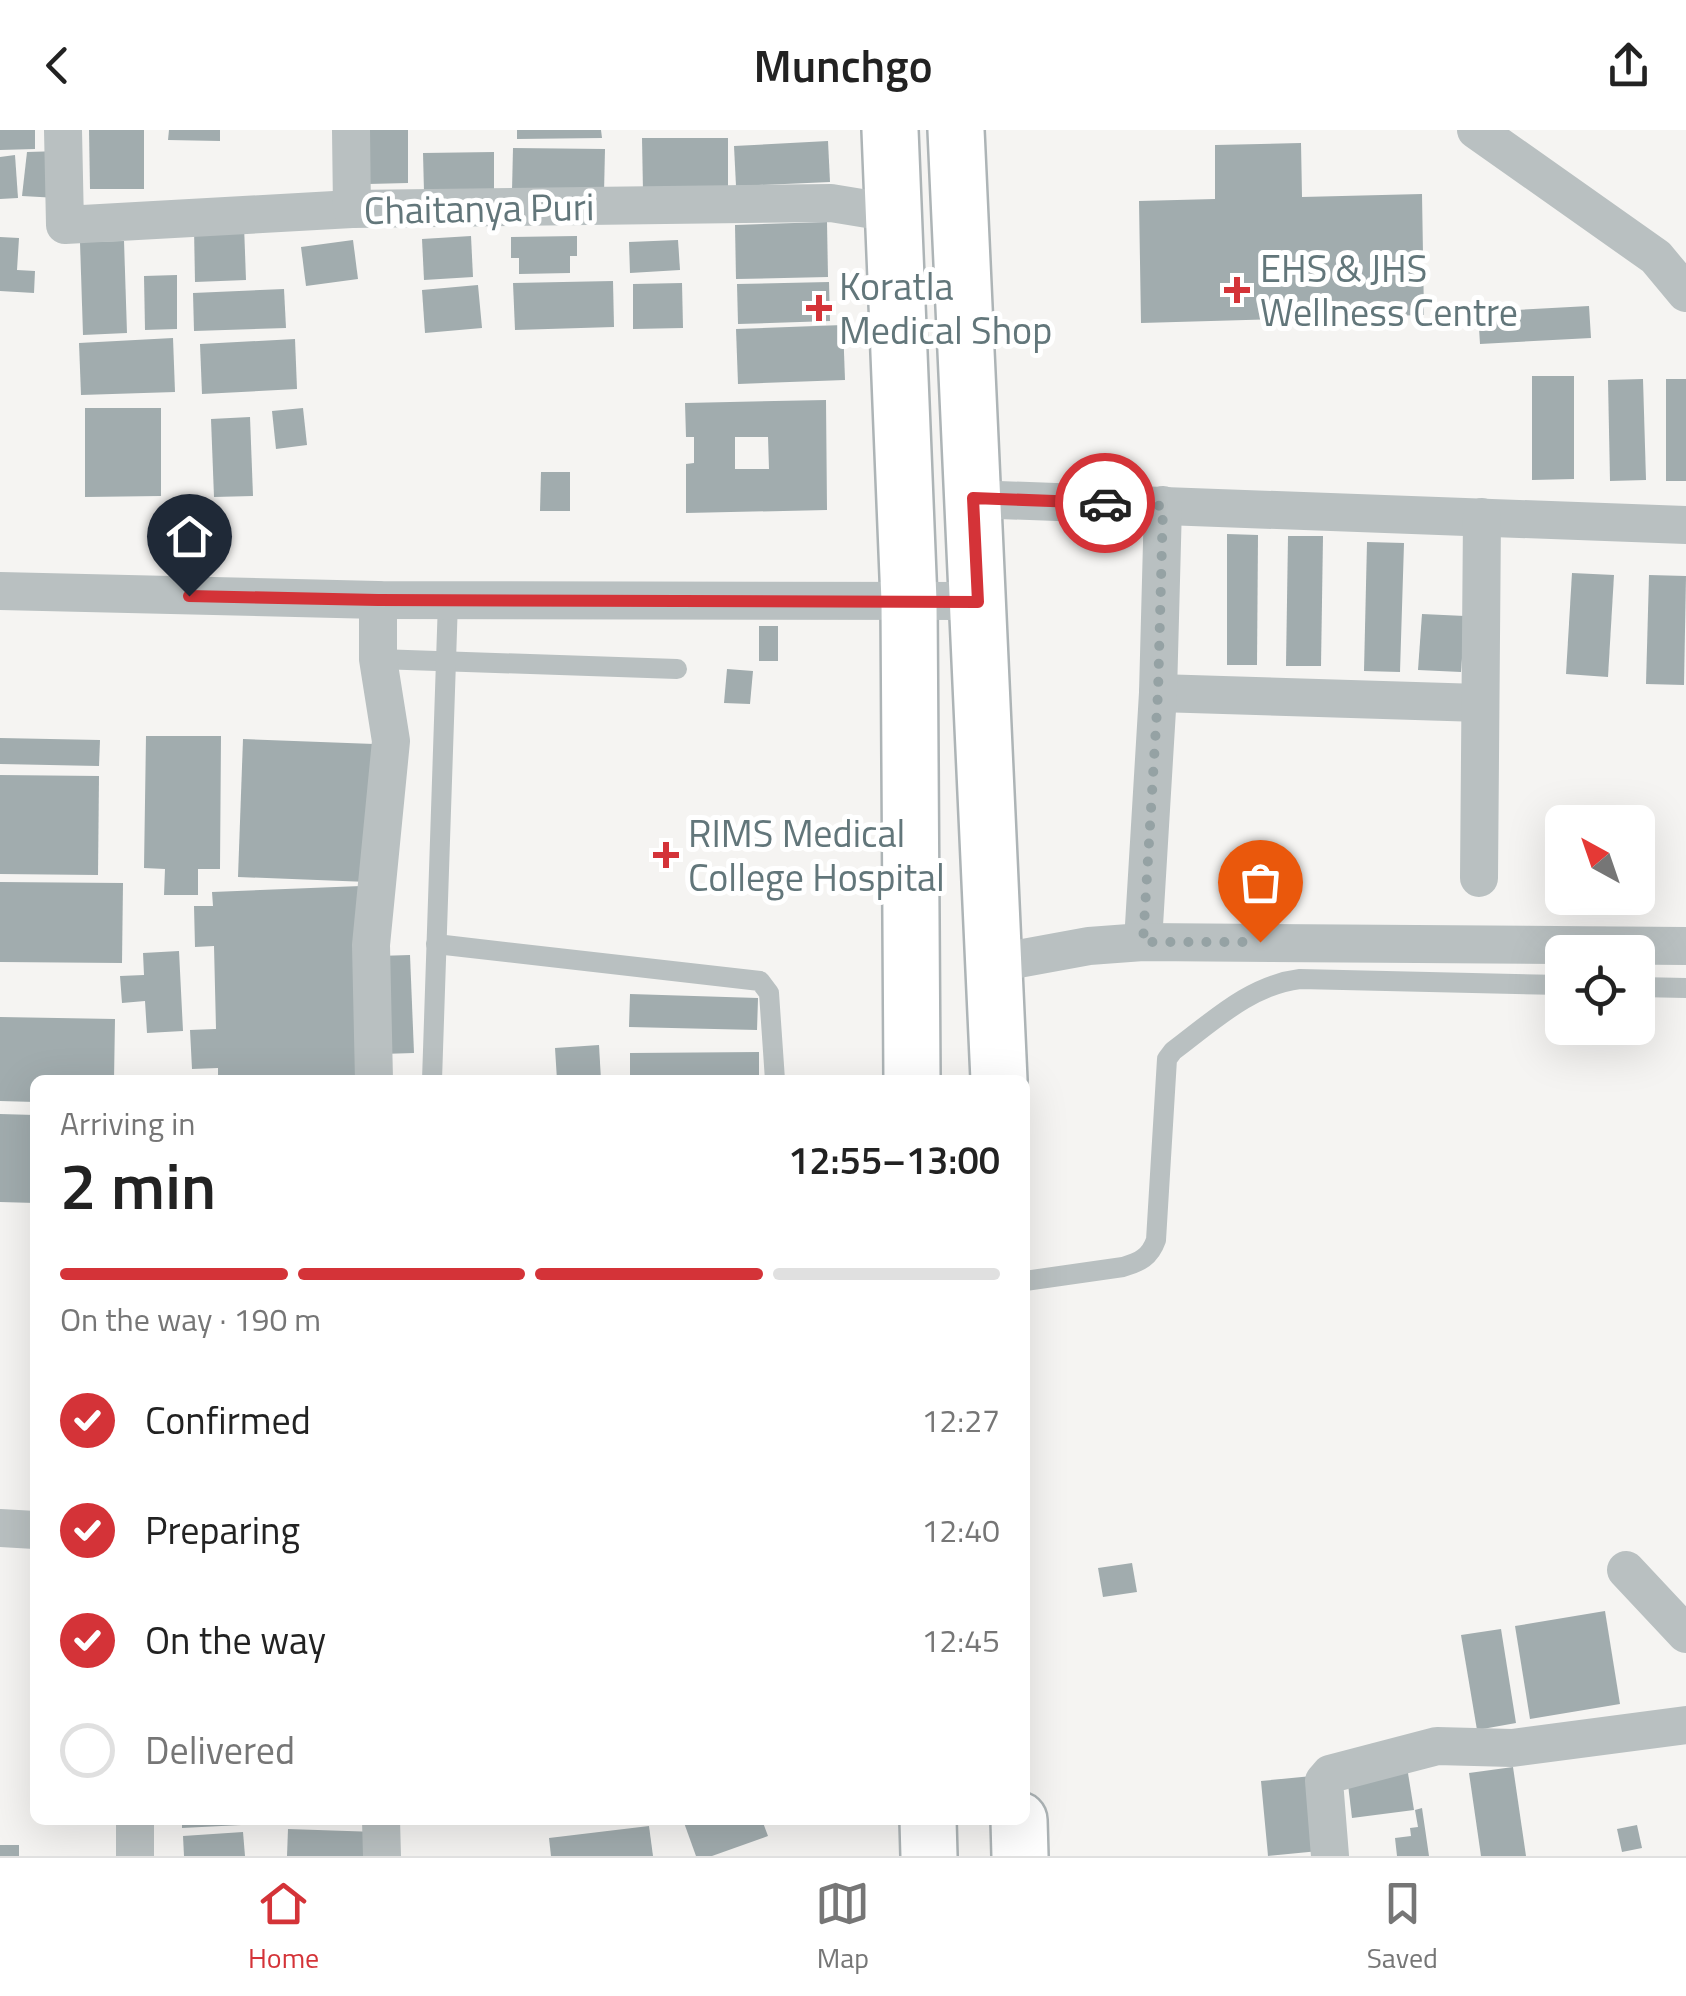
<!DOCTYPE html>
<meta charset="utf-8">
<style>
:root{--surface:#fff;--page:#f2f2f2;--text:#222;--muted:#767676;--line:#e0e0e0;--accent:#d43338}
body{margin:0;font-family:"Titillium Web",sans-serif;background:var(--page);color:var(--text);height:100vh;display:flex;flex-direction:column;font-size:38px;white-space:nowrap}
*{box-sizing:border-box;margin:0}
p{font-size:32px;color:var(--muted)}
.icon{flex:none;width:55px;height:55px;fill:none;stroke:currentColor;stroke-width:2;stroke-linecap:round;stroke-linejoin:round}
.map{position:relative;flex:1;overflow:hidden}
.side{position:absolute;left:30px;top:945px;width:1000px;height:750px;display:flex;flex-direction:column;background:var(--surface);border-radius:15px;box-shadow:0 10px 40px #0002}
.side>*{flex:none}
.needle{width:65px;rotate:320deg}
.fabs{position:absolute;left:1545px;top:675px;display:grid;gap:20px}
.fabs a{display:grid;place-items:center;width:110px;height:110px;border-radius:15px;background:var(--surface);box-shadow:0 10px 40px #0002;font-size:50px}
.pin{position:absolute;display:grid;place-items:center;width:85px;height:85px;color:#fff;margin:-102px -42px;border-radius:50% 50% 50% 0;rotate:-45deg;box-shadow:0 0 10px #0007}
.pin .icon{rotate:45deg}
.courier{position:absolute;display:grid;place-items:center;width:100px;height:100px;margin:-50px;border:8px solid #d43338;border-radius:50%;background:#fff;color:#222;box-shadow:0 2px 12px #0007}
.summary em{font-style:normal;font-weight:600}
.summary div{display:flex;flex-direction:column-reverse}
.summary{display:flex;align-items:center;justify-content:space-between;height:170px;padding:0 30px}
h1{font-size:65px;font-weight:600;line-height:75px}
.bar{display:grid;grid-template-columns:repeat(4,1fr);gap:15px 10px;align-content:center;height:120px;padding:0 30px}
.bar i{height:12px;border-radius:8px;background:var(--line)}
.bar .active{background:var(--accent)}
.bar p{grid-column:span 4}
ol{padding:0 30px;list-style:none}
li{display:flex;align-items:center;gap:30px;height:110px}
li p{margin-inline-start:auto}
li .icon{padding:10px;border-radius:50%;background:var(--accent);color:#fff;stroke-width:4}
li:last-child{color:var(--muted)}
li i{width:55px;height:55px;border:5px solid var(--line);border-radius:50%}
header{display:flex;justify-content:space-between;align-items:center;height:130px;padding:0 30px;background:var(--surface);font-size:45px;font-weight:600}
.tab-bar{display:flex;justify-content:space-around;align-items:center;height:140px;border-top:2px solid var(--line);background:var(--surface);font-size:28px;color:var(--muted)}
.tab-bar a{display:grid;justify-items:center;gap:5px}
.tab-bar .active{color:var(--accent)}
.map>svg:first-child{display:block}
.building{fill:#a1acae;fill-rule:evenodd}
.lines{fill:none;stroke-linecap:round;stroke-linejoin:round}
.primary-casing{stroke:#adb4b6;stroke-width:60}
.lane{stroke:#b9c0c1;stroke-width:20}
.street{stroke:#b9c0c1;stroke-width:38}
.primary{stroke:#fff;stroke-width:55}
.done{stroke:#95a2a4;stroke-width:10;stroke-dasharray:0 18}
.route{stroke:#d43338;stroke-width:12}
.poi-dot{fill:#d43338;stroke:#fff;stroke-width:4}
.labels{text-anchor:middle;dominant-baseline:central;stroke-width:10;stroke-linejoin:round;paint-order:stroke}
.street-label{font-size:38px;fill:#62767a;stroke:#fff}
.poi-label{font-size:38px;fill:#62767a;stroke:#fff;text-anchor:start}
</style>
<header><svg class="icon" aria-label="back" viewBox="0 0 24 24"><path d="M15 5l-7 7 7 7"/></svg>Munchgo<svg class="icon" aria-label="share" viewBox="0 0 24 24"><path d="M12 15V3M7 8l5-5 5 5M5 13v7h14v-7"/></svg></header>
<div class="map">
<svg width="1686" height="1726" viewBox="0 0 1686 1726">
<rect width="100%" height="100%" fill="#f5f4f2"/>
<g class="building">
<polygon points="0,0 35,0 35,19 0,20"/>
<polygon points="89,0 144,0 144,59 90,59"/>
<polygon points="169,0 220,0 220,11 168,10"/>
<polygon points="367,0 408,0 408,53 368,54"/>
<polygon points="517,0 601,0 602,8 517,9"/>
<polygon points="642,8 728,8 728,61 643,62"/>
<polygon points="828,11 830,52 736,56 734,16"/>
<polygon points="1301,13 1302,67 1422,64 1424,185 1141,193 1139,71 1215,69 1215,15"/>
<polygon points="513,18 605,19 604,63 512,61"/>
<polygon points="61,21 58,68 22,66 27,22"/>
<polygon points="494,22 494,60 424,62 423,23"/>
<polygon points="15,25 18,68 0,69 0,27"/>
<polygon points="827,92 828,147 736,149 735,95"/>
<polygon points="244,95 246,150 195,152 194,98"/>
<polygon points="471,106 473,147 424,150 422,109"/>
<polygon points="577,106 577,126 570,126 570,143 519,144 519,128 511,128 511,107"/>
<polygon points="0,107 19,108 17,140 35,141 34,163 0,161"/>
<polygon points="353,110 358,149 306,156 301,117"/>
<polygon points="678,110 680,140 630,143 629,112"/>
<polygon points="124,111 127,203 83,205 80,112"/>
<polygon points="177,145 177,199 145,200 144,146"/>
<polygon points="613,151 614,197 515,200 513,153"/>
<polygon points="829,152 830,191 738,194 737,154"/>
<polygon points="682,153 683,198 633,199 633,154"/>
<polygon points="478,155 482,198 425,203 422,160"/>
<polygon points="284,159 286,198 194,201 193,163"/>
<polygon points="1589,176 1591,208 1480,214 1478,182"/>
<polygon points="843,195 845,250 738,254 736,199"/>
<polygon points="173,208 175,262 81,265 79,213"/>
<polygon points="295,209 297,259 202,264 200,214"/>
<polygon points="1532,246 1574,246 1574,349 1532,350"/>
<polygon points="1643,249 1646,350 1610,351 1608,250"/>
<rect x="1666" y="249" width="20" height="102"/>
<path d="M826,270l1,110 -141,3v-49l8,-1v-26h-8l-1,-34zM735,307h33l1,32h-34z"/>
<polygon points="85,278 161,278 161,366 85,367"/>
<polygon points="303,278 307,315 276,319 272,281"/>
<polygon points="250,287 253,366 214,367 211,289"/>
<polygon points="541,342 570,342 570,381 540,381"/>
<polygon points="1227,404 1258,405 1257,535 1227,535"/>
<polygon points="1288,406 1323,406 1321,536 1286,536"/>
<polygon points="1367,412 1404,413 1400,542 1364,541"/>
<polygon points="1572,443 1614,445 1608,547 1566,544"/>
<polygon points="1649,445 1686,446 1684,555 1646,554"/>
<polygon points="1422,484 1465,486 1461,542 1418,540"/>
<rect x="759" y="496" width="19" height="35"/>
<polygon points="727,539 753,541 750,574 724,573"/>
<polygon points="146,606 221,606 220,739 198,739 198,765 164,765 165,739 144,738"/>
<polygon points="0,608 100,610 99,636 0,634"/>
<polygon points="243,609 374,614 368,752 238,747"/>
<polygon points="0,645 99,646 98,745 0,744"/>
<polygon points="0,752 123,753 122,833 0,832"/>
<polygon points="361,756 368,950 218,950 218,938 192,939 190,900 216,899 214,816 195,817 194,776 213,776 212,762"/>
<polygon points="179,821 183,901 147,903 145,871 122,873 120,846 144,845 143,823"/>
<polygon points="410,825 414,923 382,924 378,826"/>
<polygon points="630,864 758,868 757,900 629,897"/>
<polygon points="0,887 115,889 114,950 35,950 35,972 0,971"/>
<polygon points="599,915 601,950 557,950 555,918"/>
<polygon points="759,922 759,950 630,950 630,923"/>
<polygon points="0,984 35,985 35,1073 0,1072"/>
<polygon points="1132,1433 1137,1462 1103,1467 1098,1438"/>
<polygon points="1605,1481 1620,1574 1530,1589 1515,1496"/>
<polygon points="1501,1499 1516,1593 1477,1600 1461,1505"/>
<polygon points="1407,1637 1414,1680 1352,1688 1347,1646"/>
<polygon points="1513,1637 1526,1726 1481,1726 1469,1643"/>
<polygon points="1312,1646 1319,1721 1268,1726 1261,1651"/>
<polygon points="1422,1678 1429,1726 1397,1726 1395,1708 1411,1706 1410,1698 1418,1697 1415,1680"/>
<polygon points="182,1690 283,1690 283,1693 182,1698"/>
<polygon points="683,1690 762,1690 768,1706 712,1726 696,1726"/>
<polygon points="1637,1695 1642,1718 1622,1722 1617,1699"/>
<polygon points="649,1696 653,1726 551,1726 549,1708"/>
<polygon points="288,1699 377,1702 376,1726 287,1726"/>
<polygon points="243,1702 245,1726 184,1726 183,1706"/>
<rect x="0" y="1715" width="19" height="11"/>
</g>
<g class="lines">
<defs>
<g id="primary">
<polyline points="890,0 909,471 912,950"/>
<polyline points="956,0 999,950"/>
<polyline points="928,1690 929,1726"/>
<polyline points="1019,1690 1020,1726"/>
</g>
</defs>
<use href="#primary" class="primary-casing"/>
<g class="lane">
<polyline points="378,529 677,539"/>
<polyline points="436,814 760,851 769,863 775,950"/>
<polyline points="1638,857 1686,858"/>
<polyline points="432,950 448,471"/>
<path d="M1025,1151l98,-14c17,-5 27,-10 33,-27l11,-181 6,-8c39,-29 77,-66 127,-72l262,6"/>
</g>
<g class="street">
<polyline points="63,0 65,95 352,79 831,73 892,83"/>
<polyline points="351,0 352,79"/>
<polyline points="1476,0 1656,127 1686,163"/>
<polyline points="973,369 1686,395"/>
<polyline points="0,461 378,470 978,471"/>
<polyline points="1158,563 1480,573"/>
<polyline points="1479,748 1482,387"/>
<polyline points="1143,812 1158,563 1163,375"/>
<polyline points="996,833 1089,816 1143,812 1686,816"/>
<polyline points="374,950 371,815 391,611 378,529 378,470"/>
<polyline points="0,1398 35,1400"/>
<polyline points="1626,1440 1686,1504"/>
<polyline points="381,1690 382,1726"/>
<polyline points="135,1726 135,1690"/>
<polyline points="1330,1726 1324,1651 1330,1644 1437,1616 1512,1618 1686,1595"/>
</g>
<use href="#primary" class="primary"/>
</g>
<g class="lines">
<polyline class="done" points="1105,373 1163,376 1158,563 1143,812 1260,812"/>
<polyline class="route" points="189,466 378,470 978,472 973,368 1105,373"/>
</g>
<g class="poi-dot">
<path d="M1232 145h10v10h10v10h-10v10h-10v-10h-10v-10h10z"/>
<path d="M814 163h10v10h10v10h-10v10h-10v-10h-10v-10h10z"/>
<path d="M661 710h10v10h10v10h-10v10h-10v-10h-10v-10h10z"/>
</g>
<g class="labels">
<g class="street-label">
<text transform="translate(479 78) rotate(-1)">Chaitanya Puri</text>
</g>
<g class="poi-label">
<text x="1260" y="138">EHS &amp; JHS<tspan x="1260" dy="44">Wellness Centre</tspan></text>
<text x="839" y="156">Koratla<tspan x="839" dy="44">Medical Shop</tspan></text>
<text x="688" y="703">RIMS Medical<tspan x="688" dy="44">College Hospital</tspan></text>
</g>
</g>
</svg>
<div class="fabs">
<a><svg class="needle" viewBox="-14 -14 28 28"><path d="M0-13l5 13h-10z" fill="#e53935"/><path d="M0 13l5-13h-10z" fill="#767676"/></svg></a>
<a><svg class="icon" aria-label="locate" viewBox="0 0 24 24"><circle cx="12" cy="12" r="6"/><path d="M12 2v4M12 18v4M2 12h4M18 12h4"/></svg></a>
</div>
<div class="pin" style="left:1260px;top:812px;background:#ea580c"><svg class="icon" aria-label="bag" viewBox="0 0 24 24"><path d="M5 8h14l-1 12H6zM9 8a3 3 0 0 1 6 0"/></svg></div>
<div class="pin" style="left:189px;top:466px;background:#1f2937"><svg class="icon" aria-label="home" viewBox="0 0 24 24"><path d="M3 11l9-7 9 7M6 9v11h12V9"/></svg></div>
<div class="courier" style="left:1105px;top:373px"><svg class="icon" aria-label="car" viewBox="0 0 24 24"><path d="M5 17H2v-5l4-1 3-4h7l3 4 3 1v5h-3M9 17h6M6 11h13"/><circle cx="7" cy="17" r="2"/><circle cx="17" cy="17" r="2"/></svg></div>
<section class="side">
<div class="summary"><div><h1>2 min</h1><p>Arriving in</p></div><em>12:55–13:00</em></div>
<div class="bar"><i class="active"></i><i class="active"></i><i class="active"></i><i></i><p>On the way · 190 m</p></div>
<ol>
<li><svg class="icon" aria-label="check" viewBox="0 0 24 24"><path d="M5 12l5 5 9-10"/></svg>Confirmed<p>12:27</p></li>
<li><svg class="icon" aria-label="check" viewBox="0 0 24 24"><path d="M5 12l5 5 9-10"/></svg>Preparing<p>12:40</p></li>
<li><svg class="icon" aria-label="check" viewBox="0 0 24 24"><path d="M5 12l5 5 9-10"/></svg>On the way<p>12:45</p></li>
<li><i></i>Delivered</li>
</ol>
</section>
</div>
<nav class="tab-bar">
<a class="active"><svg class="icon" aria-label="home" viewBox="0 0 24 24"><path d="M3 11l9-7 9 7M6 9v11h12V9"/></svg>Home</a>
<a><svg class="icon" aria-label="map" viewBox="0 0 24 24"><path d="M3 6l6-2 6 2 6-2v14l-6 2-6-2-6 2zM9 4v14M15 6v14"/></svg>Map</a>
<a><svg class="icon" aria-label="saved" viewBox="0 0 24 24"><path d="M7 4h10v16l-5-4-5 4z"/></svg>Saved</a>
</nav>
